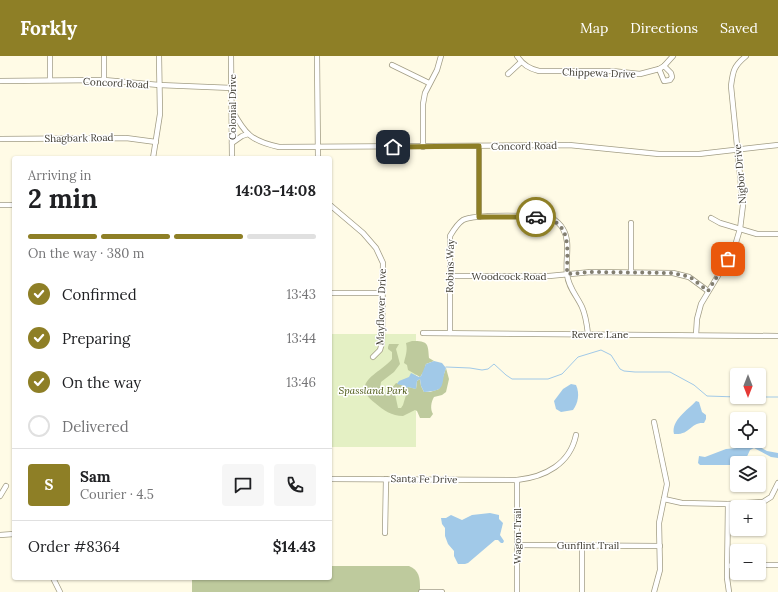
<!DOCTYPE html>
<meta charset="utf-8">
<style>
:root{--surface:#fff;--page:#f6f6f6;--text:#202124;--muted:#757577;--line:#e0e0e0;--accent:#8e7f26}
body{margin:0;font-family:Lora,serif;background:var(--page);color:var(--text);height:100vh;display:flex;flex-direction:column;font-size:15px;white-space:nowrap}
*{box-sizing:border-box;margin:0}
p{font-size:13px;color:var(--muted)}
.icon{flex:none;width:22px;height:22px;fill:none;stroke:currentColor;stroke-width:2;stroke-linecap:round;stroke-linejoin:round}
.map{position:relative;flex:1;overflow:hidden}
.details{position:absolute;left:12px;top:100px;width:320px;height:424px;display:flex;flex-direction:column;background:var(--surface);border-radius:4px;box-shadow:0 1px 3px #0004}
.details>*{flex:none}
.needle{width:26px;rotate:180deg}
.fabs{position:absolute;left:730px;top:312px;display:grid;gap:8px}
.fabs a{display:grid;place-items:center;width:36px;height:36px;border-radius:4px;background:var(--surface);box-shadow:0 1px 3px #0004;font-size:20px}
.pin{position:absolute;display:grid;place-items:center;width:34px;height:34px;color:#fff;margin:-17px;border-radius:8px;box-shadow:0 2px 6px #0006}
.courier{position:absolute;display:grid;place-items:center;width:40px;height:40px;margin:-20px;border:3px solid #8e7f26;border-radius:50%;background:#fff;color:#222;box-shadow:0 1px 5px #0007}
.head em{font-style:normal;font-weight:800}
.head div{display:flex;flex-direction:column-reverse}
.head{display:flex;align-items:center;justify-content:space-between;height:68px;padding:0 16px}
h1{font-size:26px;font-weight:800;line-height:30px}
.bar{display:grid;grid-template-columns:repeat(4,1fr);gap:6px 4px;align-content:center;height:48px;padding:0 16px}
.bar i{height:5px;border-radius:3px;background:var(--line)}
.bar .active{background:var(--accent)}
.bar p{grid-column:span 4}
.line{display:flex;align-items:center;gap:10px;padding:0 16px;border-top:1px solid var(--line)}
.line div{flex:1}
.round{display:grid;place-items:center;flex:none;width:42px;height:42px;border-radius:4px;background:var(--page)}
ol{padding:0 16px;list-style:none}
li{display:flex;align-items:center;gap:12px;height:44px}
li p{margin-inline-start:auto}
li .icon{padding:4px;border-radius:50%;background:var(--accent);color:#fff;stroke-width:4}
li:last-child{color:var(--muted)}
li i{width:22px;height:22px;border:2px solid var(--line);border-radius:50%}
header{display:flex;align-items:center;gap:24px;box-sizing:border-box;height:56px;padding:0 20px;background:var(--accent);color:#fff}
header strong{font-size:19px}
nav{display:flex;gap:22px;margin-inline-start:auto;font-size:14px}
.map>svg:first-child{display:block}
.green{fill:#e4f0c4}
.forest{fill:#beca9d}
.water{fill:#a1c9e8}
.lines{fill:none;stroke-linecap:round;stroke-linejoin:round}
.stream{stroke:#a1c9e8;stroke-width:1}
.minor-casing{stroke:#a29d85;stroke-width:6}
.minor{stroke:#fff;stroke-width:4.5}
.done{stroke:#827e70;stroke-width:4;stroke-dasharray:0 7.2}
.route{stroke:#8e7f26;stroke-width:5}
.labels{text-anchor:middle;dominant-baseline:central;stroke-width:3;stroke-linejoin:round;paint-order:stroke}
.street-label{font-size:10px;fill:#3e3b31;stroke:#fff}
.park-label{font-size:10px;font-style:italic;fill:#4b5813;stroke:#fff}
</style>
<header>
<strong>Forkly</strong>
<nav><a>Map</a><a>Directions</a><a>Saved</a></nav>
</header>
<div class="map">
<svg width="778" height="536" viewBox="0 0 778 536">
<rect width="100%" height="100%" fill="#fffbe6"/>
<rect class="green" x="330" y="278" width="86" height="113"/>
<g class="forest">
<path d="M412,285c16,0 16,2 17,17l5,3 -8,3 -2,7 -4,6 -12,-7 -1,-5 -3,-2c1,-6 4,-12 2,-20z"/>
<path d="M389,288h10l-3,5 4,15 -6,8 -13,10 -1,7 4,3 11,2 3,14h3l2,-3 3,-10 -3,-4 -7,-1 -4,-2 4,-5 9,3v2l3,-1 8,2 1,-8 3,-2 1,7 3,6h6l9,-3 7,-21 3,11 -3,13 -4,3 -8,2c-3,5 -4,12 -1,17l-3,4h-10l-3,-7 -2,-1 -12,6c-11,0 -20,-6 -28,-13 -26,-21 5,-29 17,-44v-7l-4,-3v-2z"/>
<path d="M330,510h79c12,5 11,15 11,26h-228v-14h138z"/>
</g>
<g class="water">
<path d="M434,305l8,2 4,5c-6,16 2,23 -22,24l-3,-6 -1,-7 -3,2 -1,8 -8,-2 -2,1 -1,-2 -8,-2 2,-3 10,-4 2,-4 8,4 2,-1 5,-12z"/>
<path d="M571,328l5,1c4,9 2,18 -3,25l-12,2 -5,-3 -2,-8 9,-12z"/>
<path d="M696,345l3,1 3,10 4,3v4l-2,4c-14,-1 -13,12 -30,11 -3,-14 14,-24 22,-33z"/>
<polygon points="758,390 767,395 778,397 778,402 771,401 754,392 750,394 744,407 737,407 737,409 700,409 698,407 699,400 705,401 726,393"/>
<polygon points="490,457 499,459 499,463 503,467 500,479 504,485 503,487 501,487 498,484 495,484 468,507 465,508 458,508 454,500 454,495 448,488 445,480 445,472 442,468 441,462 446,462 451,459 462,464 472,459"/>
</g>
<g class="lines">
<g class="stream">
<polyline points="446,311 470,312 482,314 488,313 494,308 506,319 512,323 548,323 562,318 578,301 601,294 611,299 620,313 624,315 635,316 670,316 694,329 707,340 737,341"/>
<polyline points="759,341 778,341"/>
</g>
<defs>
<g id="minor">
<polyline points="50,0 50,24"/>
<polyline points="231,0 232,102"/>
<polyline points="317,0 318,102"/>
<path d="M517,0c5,8 13,13 22,15h73l28,3 19,-5 5,-3 9,-10"/>
<polyline points="392,9 429,27"/>
<polyline points="659,13 664,25 670,24 672,21 671,17 664,10"/>
<polyline points="508,18 521,6"/>
<polyline points="104,24 104,0"/>
<polyline points="0,25 104,24 159,29 232,32"/>
<path d="M232,54c13,24 19,31 47,37l290,-2 90,9h40l79,-9"/>
<polyline points="0,83 126,82 156,86"/>
<polyline points="232,87 242,80 248,78"/>
<polyline points="423,91 423,48 425,37 437,14 441,0"/>
<polyline points="153,102 160,58 159,0"/>
<polyline points="0,149 14,149"/>
<polyline points="330,149 363,177 376,192 383,207 382,287 380,294 373,301"/>
<polyline points="479,161 479,90"/>
<polyline points="711,162 720,167 757,178 778,178"/>
<polyline points="631,167 631,216"/>
<polyline points="450,220 549,220 591,216 673,217 689,221 708,235"/>
<polyline points="330,237 382,237"/>
<polyline points="423,277 778,280"/>
<path d="M450,277v-97c3,-5 7,-12 13,-16 12,-6 75,-5 89,-1 4,1 9,6 11,10 8,13 2,30 4,45 1,13 10,22 15,33 4,9 5,18 6,27"/>
<path d="M696,279l1,-16 4,-15 33,-55 6,-20 3,-24 -12,-119c2,-16 3,-20 15,-30"/>
<polyline points="654,366 667,428 659,467 660,514 654,536"/>
<path d="M330,423l187,1c28,-3 53,-16 59,-45"/>
<polyline points="517,424 517,536"/>
<polyline points="0,440 6,430"/>
<polyline points="664,443 682,447 728,448 763,446 771,441 778,427"/>
<polyline points="728,448 727,522 729,536"/>
<polyline points="385,477 386,423"/>
<polyline points="0,479 14,478"/>
<polyline points="517,489 660,490"/>
<polyline points="582,489 582,536"/>
<polyline points="759,509 778,509"/>
<polyline points="728,510 737,509"/>
<polyline points="53,522 60,536"/>
<polyline points="421,536 442,536"/>
</g>
</defs>
<use href="#minor" class="minor-casing"/>
<use href="#minor" class="minor"/>
</g>
<g class="lines">
<path class="done" d="M536,161c37,2 31,29 31,57l24,-2 82,1 17,4 18,14 20,-32"/>
<polyline class="route" points="393,91 479,90 479,161 536,161"/>
</g>
<g class="labels">
<g class="street-label">
<text transform="translate(599 17) rotate(2)">Chippewa Drive</text>
<text transform="translate(116 27) rotate(3)">Concord Road</text>
<text transform="translate(232 51) rotate(-90)">Colonial Drive</text>
<text transform="translate(79 82) rotate(-1)">Shagbark Road</text>
<text transform="translate(524 90) rotate(-1)">Concord Road</text>
<text transform="translate(740 118) rotate(-95)">Nigbor Drive</text>
<text transform="translate(450 210) rotate(-89)">Robins Way</text>
<text x="509" y="220">Woodcock Road</text>
<text transform="translate(381 251) rotate(-88)">Mayflower Drive</text>
<text x="600" y="278">Revere Lane</text>
<text transform="translate(424 423) rotate(1)">Santa Fe Drive</text>
<text transform="translate(517 480) rotate(-90)">Wagon Trail</text>
<text x="588" y="489">Gunflint Trail</text>
</g>
<g class="park-label">
<text x="373" y="334">Spassland Park</text>
</g>
</g>
</svg>
<div class="fabs">
<a><svg class="needle" viewBox="-14 -14 28 28"><path d="M0-13l5 13h-10z" fill="#e53935"/><path d="M0 13l5-13h-10z" fill="#757577"/></svg></a>
<a><svg class="icon" aria-label="locate" viewBox="0 0 24 24"><circle cx="12" cy="12" r="6"/><path d="M12 2v4M12 18v4M2 12h4M18 12h4"/></svg></a>
<a><svg class="icon" aria-label="layers" viewBox="0 0 24 24"><path d="M12 4l9 5-9 5-9-5zM3 14l9 5 9-5"/></svg></a>
<a>+</a>
<a>−</a>
</div>
<div class="pin" style="left:728px;top:203px;background:#ea580c"><svg class="icon" aria-label="bag" viewBox="0 0 24 24"><path d="M5 8h14l-1 12H6zM9 8a3 3 0 0 1 6 0"/></svg></div>
<div class="pin" style="left:393px;top:91px;background:#1f2937"><svg class="icon" aria-label="home" viewBox="0 0 24 24"><path d="M3 11l9-7 9 7M6 9v11h12V9"/></svg></div>
<div class="courier" style="left:536px;top:161px"><svg class="icon" aria-label="car" viewBox="0 0 24 24"><path d="M5 17H2v-5l4-1 3-4h7l3 4 3 1v5h-3M9 17h6M6 11h13"/><circle cx="7" cy="17" r="2"/><circle cx="17" cy="17" r="2"/></svg></div>
<section class="details">
<div class="head"><div><h1>2 min</h1><p>Arriving in</p></div><em>14:03–14:08</em></div>
<div class="bar"><i class="active"></i><i class="active"></i><i class="active"></i><i></i><p>On the way · 380 m</p></div>
<ol>
<li><svg class="icon" aria-label="check" viewBox="0 0 24 24"><path d="M5 12l5 5 9-10"/></svg>Confirmed<p>13:43</p></li>
<li><svg class="icon" aria-label="check" viewBox="0 0 24 24"><path d="M5 12l5 5 9-10"/></svg>Preparing<p>13:44</p></li>
<li><svg class="icon" aria-label="check" viewBox="0 0 24 24"><path d="M5 12l5 5 9-10"/></svg>On the way<p>13:46</p></li>
<li><i></i>Delivered</li>
</ol>
<div class="line" style="height:72px"><b class="round" style="background:var(--accent);color:#fff">S</b><div><b>Sam</b><p>Courier · 4.5</p></div><a class="round"><svg class="icon" aria-label="chat" viewBox="0 0 24 24"><path d="M4 5h16v11H9l-5 4z"/></svg></a><a class="round"><svg class="icon" aria-label="phone" viewBox="0 0 24 24"><path d="M5 4h4l2 5-3 2q2 4 5 5l2-3 5 2v4C11 20 4 13 5 4z"/></svg></a></div>
<div class="line" style="height:52px"><div>Order #8364</div><b>$14.43</b></div>
</section>
</div>
